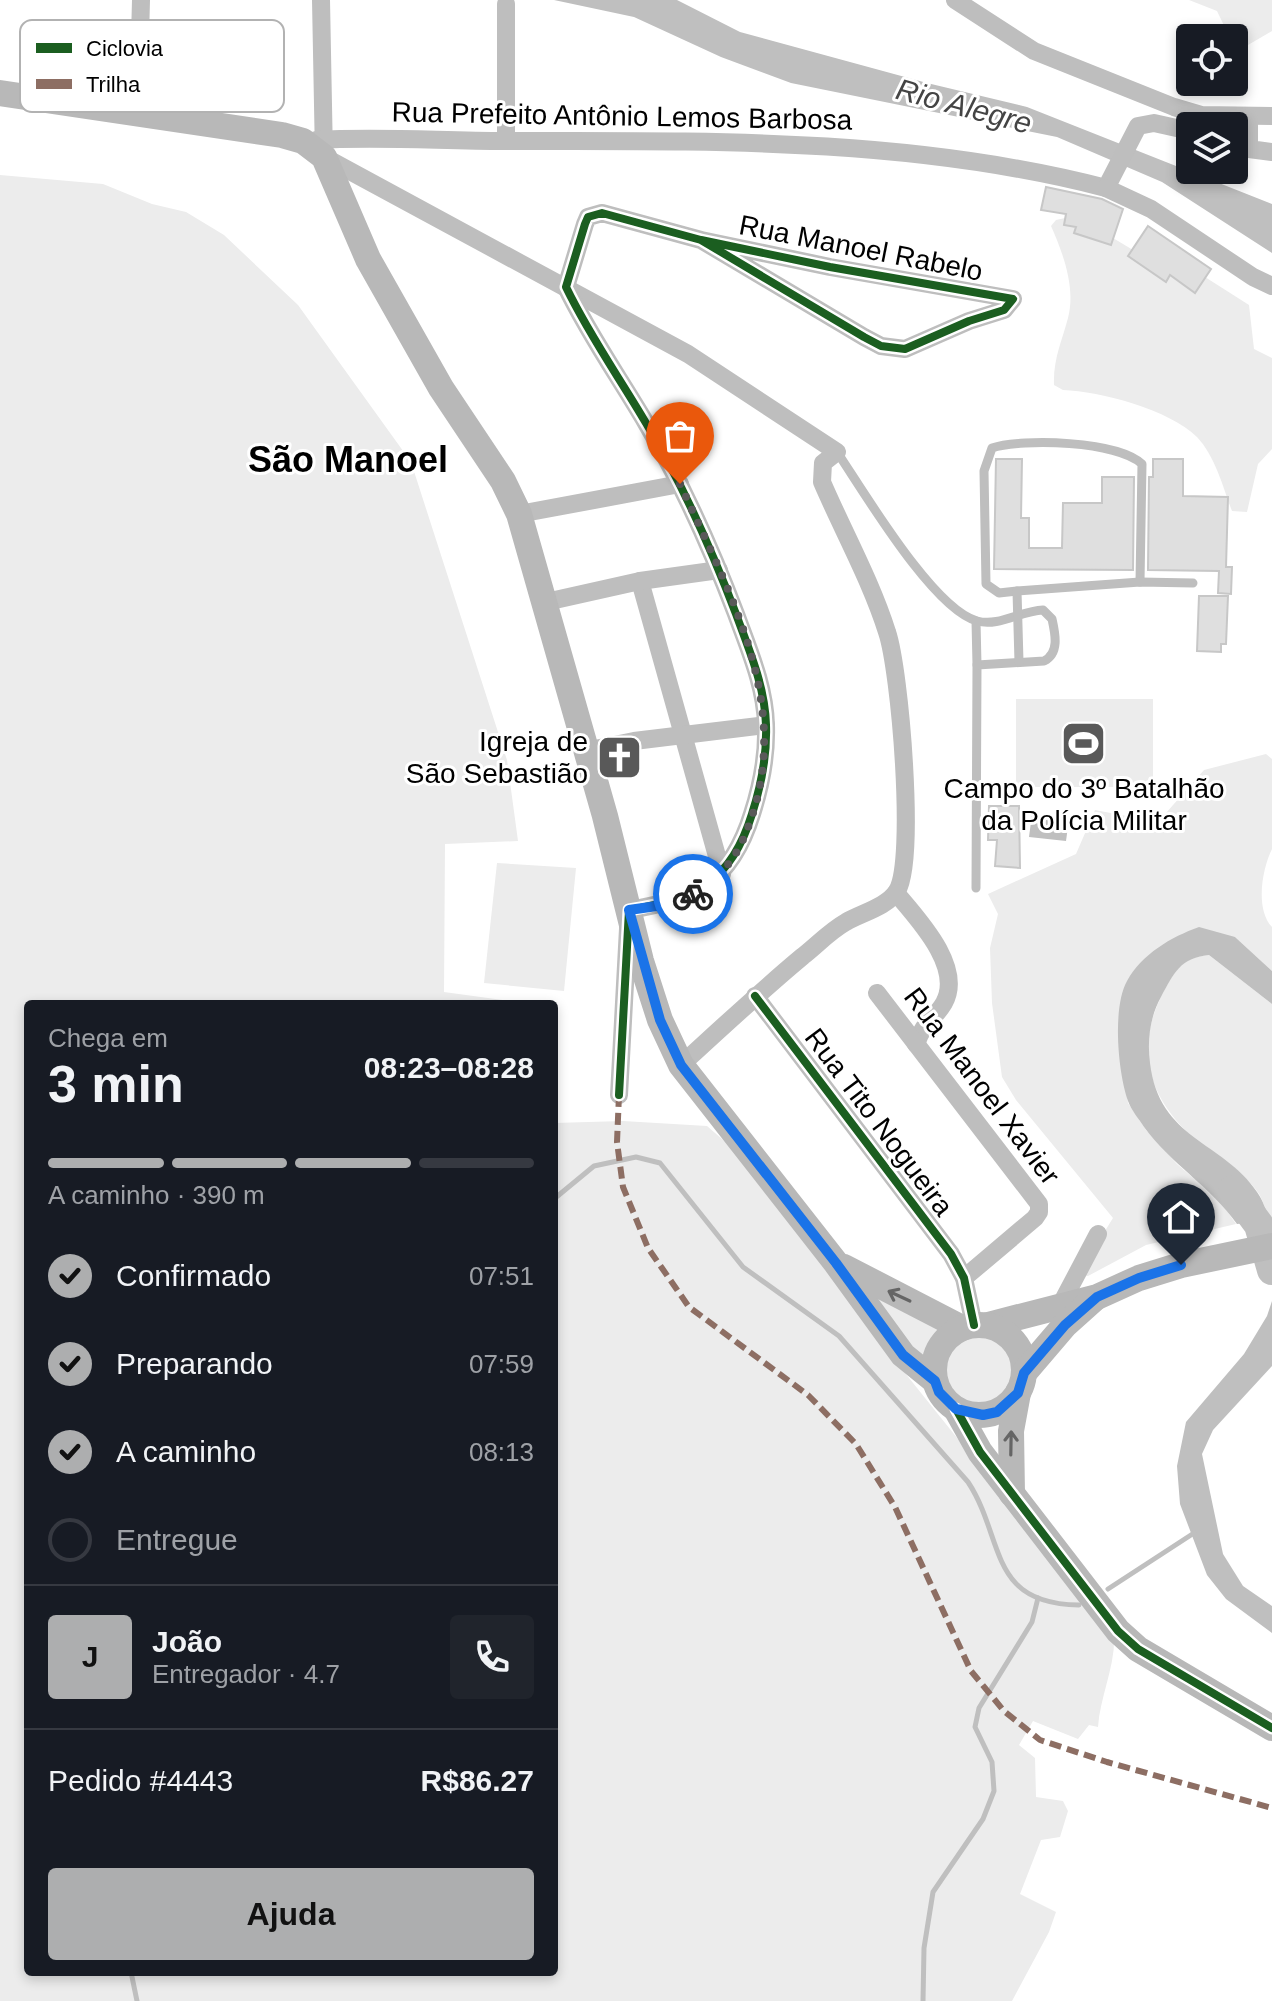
<!DOCTYPE html>
<html lang="pt">
<meta charset="utf-8">
<style>
:root{--surface:#171b24;--page:#20242c;--text:#f1f3f6;--muted:#9ea1a6;--line:#363941;--accent:#adaeaf}
body{margin:0;font-family:Helvetica,sans-serif;background:var(--page);color:var(--text);height:100vh;display:flex;flex-direction:column;font-size:30px;white-space:nowrap}
*{box-sizing:border-box;margin:0}
p{font-size:26px;color:var(--muted)}
.icon{flex:none;width:44px;height:44px;fill:none;stroke:currentColor;stroke-width:2;stroke-linecap:round;stroke-linejoin:round}
.map{position:relative;flex:1;overflow:hidden}
.sheet{position:absolute;left:24px;top:1000px;width:534px;height:976px;display:flex;flex-direction:column;background:var(--surface);border-radius:8px;box-shadow:0 4px 12px #0003}
.sheet>*{flex:none}
.fabs{position:absolute;left:1176px;top:24px;display:grid;gap:16px}
.fabs a{display:grid;place-items:center;width:72px;height:72px;border-radius:8px;background:var(--surface);box-shadow:0 4px 12px #0003;font-size:40px}
.pin{position:absolute;display:grid;place-items:center;width:68px;height:68px;color:#fff;margin:-82px -34px;border-radius:50% 50% 50% 0;rotate:-45deg;box-shadow:0 0 8px #0007}
.pin .icon{rotate:45deg}
.courier{position:absolute;display:grid;place-items:center;width:80px;height:80px;margin:-40px;border:6px solid #1a73e8;border-radius:50%;background:#fff;color:#222;box-shadow:0 2px 10px #0007}
.summary em{font-style:normal;font-weight:700}
.summary div{display:flex;flex-direction:column-reverse}
.summary{display:flex;align-items:center;justify-content:space-between;height:136px;padding:0 24px}
h1{font-size:52px;font-weight:700;line-height:60px}
.bar{display:grid;grid-template-columns:repeat(4,1fr);gap:12px 8px;align-content:center;height:96px;padding:0 24px}
.bar i{height:10px;border-radius:6px;background:var(--line)}
.bar .on{background:var(--accent)}
.bar p{grid-column:span 4}
.line{display:flex;align-items:center;gap:20px;padding:0 24px;border-top:2px solid var(--line)}
.line div{flex:1}
.round{display:grid;place-items:center;flex:none;width:84px;height:84px;border-radius:8px;background:var(--page)}
ol{padding:0 24px;list-style:none}
li{display:flex;align-items:center;gap:24px;height:88px}
li p{margin-inline-start:auto}
li .icon{padding:8px;border-radius:50%;background:var(--accent);color:#111;stroke-width:4}
li:last-child{color:var(--muted)}
li i{width:44px;height:44px;border:4px solid var(--line);border-radius:50%}
.action{display:flex;gap:16px;margin-top:auto;padding:16px 24px}
.action a{flex:1;height:92px;border-radius:8px;background:var(--accent);color:#111;font-size:32px;font-weight:700;line-height:92px;text-align:center}
.map>svg:first-child{display:block}
.green{fill:#ececec}
.water{fill:#bfbfbf}
.lines{fill:none;stroke-linecap:round;stroke-linejoin:round}
.stream{stroke:#bfbfbf;stroke-width:5}
.river{stroke:#bfbfbf;stroke-width:30}
.building{fill:#dfdfdf;stroke:#c7c7c7;stroke-width:2}
.lane{stroke:#bebebe;stroke-width:9}
.street{stroke:#bebebe;stroke-width:18}
.secondary{stroke:#b8b8b8;stroke-width:26}
.quiet{stroke:#8d6e63;stroke-width:6;stroke-dasharray:12 6;stroke-linecap:butt}
.cycleway-casing{stroke:#fff;stroke-width:13}
.cycleway{stroke:#1b5e20;stroke-width:8}
.oneway{stroke:#656565}
.done{stroke:#595959;stroke-width:8;stroke-dasharray:0 14.4}
.route{stroke:#1a73e8;stroke-width:10}
.labels{text-anchor:middle;dominant-baseline:central;stroke-width:6;stroke-linejoin:round;paint-order:stroke}
.street-label{font-size:28px;fill:#000;stroke:#fff}
.poi-label{font-size:28px;fill:#000;stroke:#fff;text-anchor:end}
.water-label{font-size:30px;font-style:italic;fill:#444;stroke:#fff}
.district-label{font-size:36px;font-weight:bold;fill:#000;stroke:#fff}
.key{fill:#fff;stroke:#b2b2b2;stroke-width:2}
.key-label{font-size:22px;fill:#000}
</style>
<div class="map">
<svg width="1272" height="2001" viewBox="0 0 1272 2001">
<rect width="100%" height="100%" fill="#fff"/>
<g class="green">
<polygon points="1189,0 1272,0 1272,31 1236,52 1234,38 1230,38 1217,11"/>
<path d="M0,175l103,9 49,20 34,8 38,23 74,70 113,157 96,298 11,81 -73,3 -1,148 88,12h-504v968h526v-849l69,-2 84,5 45,39 109,153 253,316c2,31 -14,62 -16,93l-9,-2 -11,14 -45,-18 -14,24 16,13 1,39 27,4 5,10 -8,26 -19,3 -21,54 36,18 -7,20 -37,69h-1012z"/>
<path d="M1065,218l33,11 35,21 61,20 55,35 5,44 18,9v91l-14,15 -11,48 -15,-1c-9,-24 -17,-55 -35,-74 -27,-27 -97,-46 -134,-47l-9,-5c-1,-26 8,-44 14,-67 8,-30 -5,-65 -17,-92l5,-6z"/>
<rect x="1016" y="699" width="137" height="88"/>
<path d="M1266,754l6,5v90c-10,20 -17,60 0,78v44l-37,-34 -93,25 -16,21 -8,42 10,78 18,27 31,34 43,37 16,23 -90,21 -58,31 -6,-1v-7l31,-50 -97,-118 -14,-23 -10,-74 -2,-55 8,-34 -10,-20 88,-40 19,-44 63,12 46,-52z"/>
<polygon points="497,863 576,868 564,991 484,983"/>
<path d="M1209,955l63,49v216c-6,-6 -8,-18 -13,-26 -5,-8 -14,-16 -21,-23 -10,-10 -24,-16 -35,-25 -52,-42 -72,-93 -39,-155 12,-22 18,-33 45,-36z"/>
<polygon points="849,1274 948,1325 935,1342 928,1370"/>
<circle cx="977" cy="1369" r="38"/>
</g>
<g class="water">
<polygon points="554,0 677,0 740,32 927,83 1027,107 1272,204 1272,253 1162,182 1057,137 791,83 721,57 634,17"/>
<polygon points="1032,814 1069,819 1066,841 1029,837"/>
<path d="M1199,927l36,10 37,34v33l-63,-49c-29,3 -35,18 -48,42 -11,20 -14,43 -11,66 9,77 73,78 107,129 6,8 9,19 13,28l-33,4c-26,-37 -66,-60 -93,-97 -5,-8 -13,-17 -16,-26 -10,-28 -16,-93 -1,-120 15,-27 44,-44 72,-54z"/>
<polygon points="1272,1301 1272,1366 1213,1430 1202,1454 1223,1554 1243,1586 1272,1606 1272,1633 1226,1599 1207,1575 1180,1504 1177,1466 1186,1422 1244,1354 1267,1316"/>
</g>
<g class="lines">
<g class="stream">
<path d="M554,1199l40,-33 42,-9 24,6 83,104 96,69 129,146c37,56 19,122 111,123"/>
<polyline points="1108,1589 1194,1533"/>
<polyline points="131,1972 137,2001"/>
<polyline points="923,2001 924,1948 933,1892 983,1819 994,1791 992,1762 975,1727 979,1708 1032,1622 1038,1598"/>
</g>
<polyline class="river" points="1233,1190 1259,1225 1272,1270"/>
</g>
<g class="building">
<polygon points="1046,187 1102,199 1123,209 1111,245 1074,233 1076,227 1064,225 1066,214 1041,210"/>
<polygon points="1148,226 1211,269 1195,293 1170,275 1166,282 1128,256"/>
<polygon points="996,459 1022,459 1021,518 1029,518 1029,548 1062,548 1063,503 1102,503 1102,477 1134,477 1133,570 994,569"/>
<polygon points="1153,459 1183,459 1183,496 1228,497 1226,567 1232,567 1231,594 1218,593 1219,571 1148,570 1149,477 1153,477"/>
<polygon points="1199,596 1228,596 1226,644 1221,644 1221,652 1197,651"/>
<polygon points="989,806 1019,806 1020,868 995,866 997,840 988,840"/>
</g>
<g class="lines">
<g class="lane">
<path d="M837,452c27,40 96,157 140,169 22,6 43,-10 66,-11l9,9c3,14 8,34 -8,42l-67,4 -1,223"/>
<path d="M1017,591l-18,2 -13,-9 -2,-113 8,-23c31,-10 126,-7 150,16l-2,118"/>
<polyline points="976,621 977,665"/>
<polyline points="1019,662 1017,591 1140,582 1193,583"/>
</g>
<g class="street">
<path d="M321,0l3,157 364,197 149,98 -14,11 -1,19c21,49 49,99 65,150 13,38 29,228 10,259 -10,16 -36,22 -51,31 -16,9 -29,23 -43,34 -42,35 -82,72 -122,109"/>
<polyline points="955,0 1034,51 1174,107 1201,115 1272,116"/>
<polyline points="506,4 506,141"/>
<polyline points="138,112 141,0"/>
<polyline points="1249,118 1249,149 1272,152"/>
<path d="M316,140c62,-4 125,1 188,1 200,0 406,-4 602,47l32,-62 16,-3 36,8"/>
<polyline points="1106,188 1151,209 1253,277 1272,286"/>
<polyline points="519,514 680,484"/>
<polyline points="640,581 722,874"/>
<polyline points="546,602 640,581 719,570"/>
<polyline points="585,751 634,741 766,725"/>
<path d="M896,893c21,25 68,74 48,110 -10,17 -20,18 -28,41"/>
<polyline points="877,993 1039,1204 1039,1212 1035,1218 964,1278"/>
<polyline points="755,996 951,1254 964,1278 974,1325"/>
<path d="M619,1095l10,-185c67,-11 102,-28 123,-96 9,-28 15,-60 14,-89 -1,-39 -17,-75 -30,-111 -25,-66 -54,-131 -90,-191 -27,-46 -57,-88 -80,-136l19,-63 3,-7 14,-4 99,27 163,97 17,9 24,3 64,-28 35,-11 9,-11 -183,-32 -129,-27"/>
<polyline points="1060,1306 1098,1234"/>
</g>
<g class="secondary">
<polyline points="0,93 282,135 303,141 324,157 368,259 441,388 503,481 519,514 605,816 641,961 660,1020 681,1065 836,1263 903,1355 935,1381"/>
<polyline points="844,1267 962,1328"/>
<polyline points="988,1325 1097,1297 1139,1278 1181,1265 1272,1246"/>
<circle cx="979" cy="1370" r="45"/>
<polyline points="1024,1373 1065,1325 1094,1299"/>
<polyline points="956,1409 980,1452 1118,1631 1138,1649 1272,1728"/>
<polyline points="1012,1494 1011,1431 1018,1393"/>
</g>
<polyline class="quiet" points="619,1095 617,1142 623,1187 648,1248 689,1307 808,1395 856,1444 895,1507 971,1671 1004,1711 1040,1740 1107,1762 1272,1808"/>
<defs>
<g id="cycleway">
<polyline points="755,996 951,1254 964,1278 974,1325"/>
<path d="M619,1095l10,-185c67,-11 102,-28 123,-96 9,-28 15,-60 14,-89 -1,-39 -17,-75 -30,-111 -25,-66 -54,-131 -90,-191 -27,-46 -57,-88 -80,-136l19,-63 3,-7 14,-4 99,27 163,97 17,9 24,3 64,-28 35,-11 9,-11 -183,-32 -129,-27"/>
<polyline points="956,1409 980,1452 1118,1631 1138,1649 1272,1728"/>
</g>
</defs>
<use href="#cycleway" class="cycleway-casing"/>
<use href="#cycleway" class="cycleway"/>
</g>
<defs><path id="oneway-shaft" d="M-6 0H5M1.5-3L5.5 0L1.5 3" fill="none" stroke-width="1.6" stroke-linecap="round" stroke-linejoin="round" transform="scale(2)"/></defs>
<g class="oneway">
<use href="#oneway-shaft" transform="translate(899 1296) rotate(-155)"/>
<use href="#oneway-shaft" transform="translate(1011 1443) rotate(-89)"/>
</g>
<g class="lines">
<path class="done" d="M680,484c47,103 110,214 73,329 -13,40 -25,59 -60,81"/>
<polyline class="route" points="693,894 664,905 629,910 660,1020 681,1065 836,1263 903,1355 935,1381 939,1392 956,1409 983,1415 997,1412 1018,1393 1024,1373 1065,1325 1097,1297 1139,1278 1181,1265"/>
</g>
<defs>
<symbol id="stadium-square" viewBox="-11 -11 22 22"><rect x="-9" y="-9" width="18" height="18" rx="4" fill="#595959" stroke="#fff"/><path d="M0-5a6.5 5 0 1 0 0 10a6.5 5 0 1 0 0-10ZM-3.5-1.8h7v3.6h-7Z" fill="#fff"/></symbol>
<symbol id="church-square" viewBox="-11 -11 22 22"><rect x="-9" y="-9" width="18" height="18" rx="4" fill="#595959" stroke="#fff"/><path d="M-1.2-6h2.4v3.5h3.3v2.4h-3.3V6h-2.4V-.1h-3.3v-2.4h3.3Z" fill="#fff"/></symbol>
</defs>
<g fill-rule="evenodd">
<use href="#stadium-square" x="1058" y="718" width="51" height="51"/>
<use href="#church-square" x="594" y="732" width="51" height="51"/>
</g>
<g class="labels">
<g class="street-label">
<text transform="translate(622 116) rotate(1)">Rua Prefeito Antônio Lemos Barbosa</text>
<text transform="translate(861 248) rotate(11)">Rua Manoel Rabelo</text>
<text transform="translate(982 1086) rotate(53)">Rua Manoel Xavier</text>
<text transform="translate(879 1122) rotate(53)">Rua Tito Nogueira</text>
</g>
<g class="poi-label">
<text x="588" y="741">Igreja de<tspan x="588" dy="32">São Sebastião</tspan></text>
<text x="1084" y="788" text-anchor="middle">Campo do 3º Batalhão<tspan x="1084" dy="32">da Polícia Militar</tspan></text>
</g>
<g class="water-label">
<text transform="translate(964 106) rotate(15)">Rio Alegre</text>
</g>
<g class="district-label">
<text x="348" y="459">São Manoel</text>
</g>
</g>
<rect x="20" y="20" width="264" height="92" rx="12" class="key"/>
<rect x="36" y="43" width="36" height="10" fill="#1b5e20"/>
<rect x="36" y="79" width="36" height="10" fill="#8d6e63"/>
<g class="key-label">
<text x="86" y="56">Ciclovia</text>
<text x="86" y="92">Trilha</text>
</g>
</svg>
<div class="fabs">
<a><svg class="icon" aria-label="locate" viewBox="0 0 24 24"><circle cx="12" cy="12" r="6"/><path d="M12 2v4M12 18v4M2 12h4M18 12h4"/></svg></a>
<a><svg class="icon" aria-label="layers" viewBox="0 0 24 24"><path d="M12 4l9 5-9 5-9-5zM3 14l9 5 9-5"/></svg></a>
</div>
<div class="pin" style="left:680px;top:484px;background:#ea580c"><svg class="icon" aria-label="bag" viewBox="0 0 24 24"><path d="M5 8h14l-1 12H6zM9 8a3 3 0 0 1 6 0"/></svg></div>
<div class="pin" style="left:1181px;top:1265px;background:#1f2937"><svg class="icon" aria-label="home" viewBox="0 0 24 24"><path d="M3 11l9-7 9 7M6 9v11h12V9"/></svg></div>
<div class="courier" style="left:693px;top:894px"><svg class="icon" aria-label="bike" viewBox="0 0 24 24"><circle cx="6" cy="16" r="4"/><circle cx="18" cy="16" r="4"/><path d="M6 16l4-8h5l3 8M10 8l3 8H6M13 5h3"/></svg></div>
<section class="sheet">
<div class="summary"><div><h1>3 min</h1><p>Chega em</p></div><em>08:23–08:28</em></div>
<div class="bar"><i class="on"></i><i class="on"></i><i class="on"></i><i></i><p>A caminho · 390 m</p></div>
<ol>
<li><svg class="icon" aria-label="check" viewBox="0 0 24 24"><path d="M5 12l5 5 9-10"/></svg>Confirmado<p>07:51</p></li>
<li><svg class="icon" aria-label="check" viewBox="0 0 24 24"><path d="M5 12l5 5 9-10"/></svg>Preparando<p>07:59</p></li>
<li><svg class="icon" aria-label="check" viewBox="0 0 24 24"><path d="M5 12l5 5 9-10"/></svg>A caminho<p>08:13</p></li>
<li><i></i>Entregue</li>
</ol>
<div class="line" style="height:144px"><b class="round" style="background:var(--accent);color:#111">J</b><div><b>João</b><p>Entregador · 4.7</p></div><a class="round"><svg class="icon" aria-label="phone" viewBox="0 0 24 24"><path d="M5 4h4l2 5-3 2q2 4 5 5l2-3 5 2v4C11 20 4 13 5 4z"/></svg></a></div>
<div class="line" style="height:104px"><div>Pedido #4443</div><b>R$86.27</b></div>
<div class="action"><a>Ajuda</a></div>
</section>
</div>
